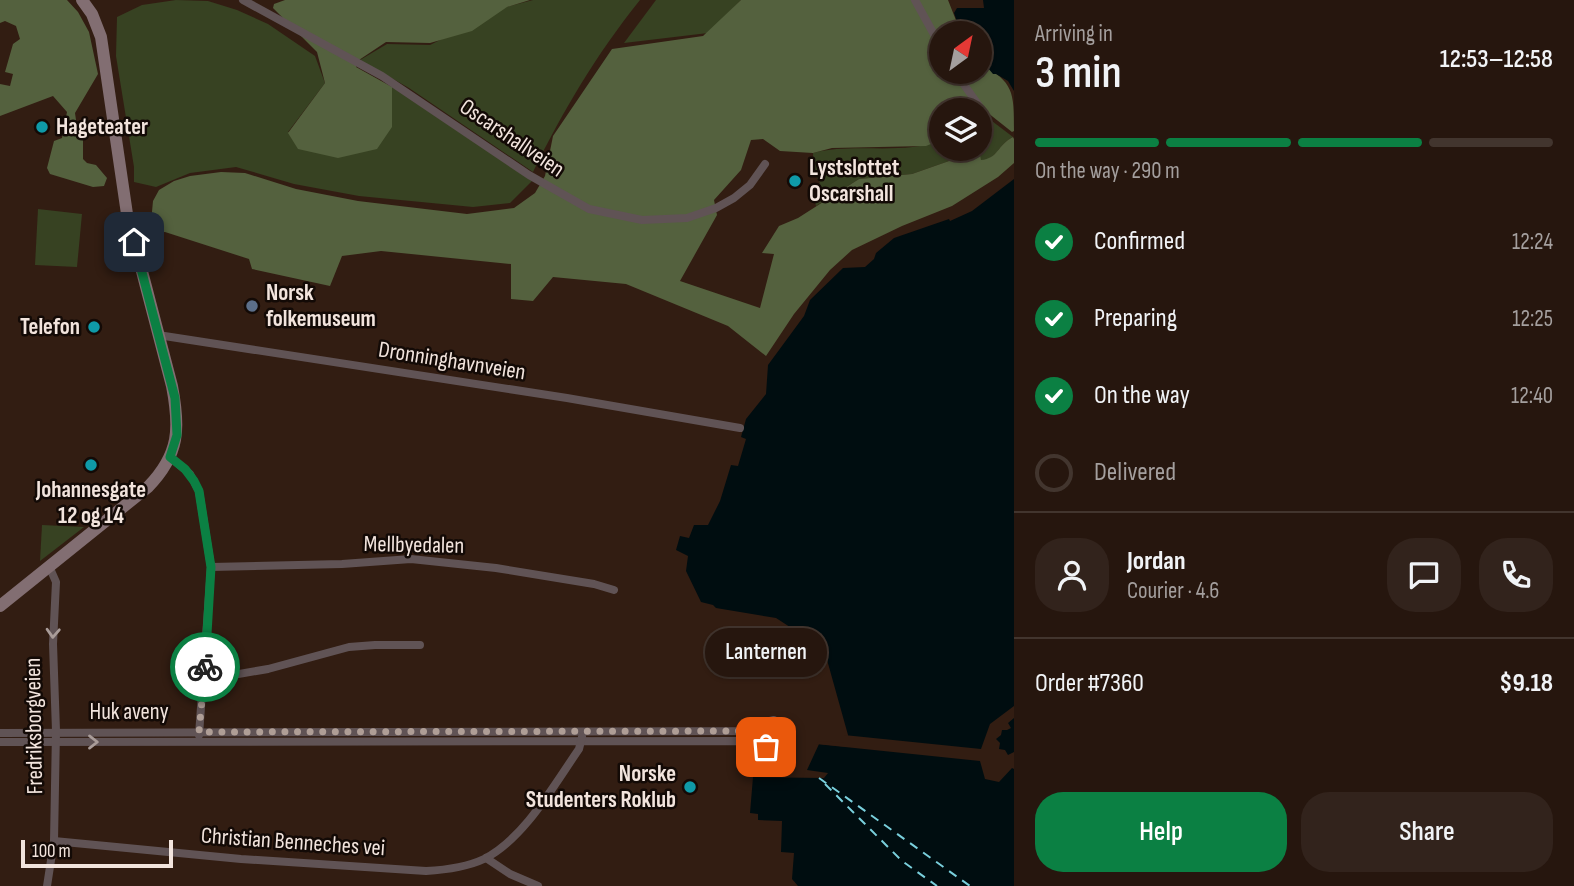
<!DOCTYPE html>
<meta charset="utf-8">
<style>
:root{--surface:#26160e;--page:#32231c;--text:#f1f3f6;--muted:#a49f9e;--line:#42352e;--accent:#0b8043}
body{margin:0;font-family:"Sofia Sans Condensed",sans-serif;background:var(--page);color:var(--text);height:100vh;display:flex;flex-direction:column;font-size:26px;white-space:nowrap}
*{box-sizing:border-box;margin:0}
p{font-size:23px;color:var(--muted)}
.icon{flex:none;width:38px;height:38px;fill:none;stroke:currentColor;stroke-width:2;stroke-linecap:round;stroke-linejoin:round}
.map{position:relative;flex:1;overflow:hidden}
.drawer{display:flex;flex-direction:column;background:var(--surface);width:560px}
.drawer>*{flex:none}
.needle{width:46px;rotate:33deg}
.fabs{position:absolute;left:929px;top:21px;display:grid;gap:14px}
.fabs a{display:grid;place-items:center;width:63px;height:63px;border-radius:50%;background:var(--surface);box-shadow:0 2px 5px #0004,0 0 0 2px var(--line);font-size:35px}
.scale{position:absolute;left:21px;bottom:18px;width:152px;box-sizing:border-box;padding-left:7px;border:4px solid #f2e4dd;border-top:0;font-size:19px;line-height:24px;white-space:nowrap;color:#f2e4dd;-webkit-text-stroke:5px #130a06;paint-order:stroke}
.pin{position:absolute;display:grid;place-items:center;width:60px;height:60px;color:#fff;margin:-30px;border-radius:14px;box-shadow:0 4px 10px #0006}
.courier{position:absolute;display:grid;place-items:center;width:70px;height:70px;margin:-35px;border:5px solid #0b8043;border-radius:50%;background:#fff;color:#222;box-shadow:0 2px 9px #0007}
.bubble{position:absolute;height:49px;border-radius:24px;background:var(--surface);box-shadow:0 2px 5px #0004,0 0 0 2px var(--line);font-size:23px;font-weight:600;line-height:49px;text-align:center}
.overview em{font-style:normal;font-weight:600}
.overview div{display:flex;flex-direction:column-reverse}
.overview{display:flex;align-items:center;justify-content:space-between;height:119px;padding:0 21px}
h1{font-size:46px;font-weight:600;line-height:52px}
.bar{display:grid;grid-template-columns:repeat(4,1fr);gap:10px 7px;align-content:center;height:84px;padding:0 21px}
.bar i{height:9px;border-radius:5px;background:var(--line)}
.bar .on{background:var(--accent)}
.bar p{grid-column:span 4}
.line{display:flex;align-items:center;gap:18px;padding:0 21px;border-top:2px solid var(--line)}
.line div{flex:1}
.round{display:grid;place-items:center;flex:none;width:74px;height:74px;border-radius:28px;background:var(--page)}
ol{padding:0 21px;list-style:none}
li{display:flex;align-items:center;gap:21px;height:77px}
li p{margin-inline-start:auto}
li .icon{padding:7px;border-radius:50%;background:var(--accent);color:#fff;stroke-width:4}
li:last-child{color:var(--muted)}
li i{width:38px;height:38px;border:4px solid var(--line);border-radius:50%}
.button{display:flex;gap:14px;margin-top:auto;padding:14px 21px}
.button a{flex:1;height:80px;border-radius:28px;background:var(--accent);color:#fff;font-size:28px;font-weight:600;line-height:80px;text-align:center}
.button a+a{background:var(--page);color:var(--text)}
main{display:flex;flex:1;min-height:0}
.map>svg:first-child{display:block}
.green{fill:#374222}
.forest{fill:#54613e}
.water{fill:#000d10}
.pier{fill:#321d12}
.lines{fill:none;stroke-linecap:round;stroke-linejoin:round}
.ferry{stroke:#79cfdc;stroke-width:2;stroke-dasharray:9 7;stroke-linecap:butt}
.street{stroke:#605355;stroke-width:8}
.secondary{stroke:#826e72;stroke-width:12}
.oneway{stroke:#a99c99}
.done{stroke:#af9e96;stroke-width:7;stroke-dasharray:0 12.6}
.route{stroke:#0b8043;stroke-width:9}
.culture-dot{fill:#0f9aa8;stroke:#130a06;stroke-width:2.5}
.service-dot{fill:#5c6f8a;stroke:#130a06;stroke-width:2.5}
.labels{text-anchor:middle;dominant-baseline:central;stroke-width:5;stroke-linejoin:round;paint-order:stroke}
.poi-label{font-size:23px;font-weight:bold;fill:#f2e4dd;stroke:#130a06;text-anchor:start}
.street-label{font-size:23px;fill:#f2e4dd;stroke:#130a06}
</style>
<main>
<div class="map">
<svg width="1014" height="886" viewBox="0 0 1014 886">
<rect width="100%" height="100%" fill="#321d12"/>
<g class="green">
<polygon points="176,0 208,1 237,10 268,24 315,56 325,83 288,132 392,127 392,87 532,181 510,203 473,207 359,196 294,184 236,167 190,173 156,187 134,182 134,167 116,56 117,17 142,5"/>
<path d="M533,0h107c-44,55 -76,109 -107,172l-124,-84 -49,-28 27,-16 43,1 76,-38z"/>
<polygon points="656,0 741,0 708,33 624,43"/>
<path d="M980,112l33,25c-15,7 -15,22 -32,24l-2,-5 -30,5 -37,13 -53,5 -43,27 -4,-16 8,-7 -6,-10 -1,-20c41,-11 89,3 128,-13l1,9h38z"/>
<polygon points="38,209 82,214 77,267 35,265"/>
<polygon points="42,525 84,527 40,561"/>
</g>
<g class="forest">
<polygon points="0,0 67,0 78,12 89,32 98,74 75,113 77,127 80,128 83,136 83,159 87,163 96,165 107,178 104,186 93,187 50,174 47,168 54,141 62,138 67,112 53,96 0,116 0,84 10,86 13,74 5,72 13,44 20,39 16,26 5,21 0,23"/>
<polygon points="285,0 530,0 507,7 472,31 430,43 386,42 359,60 356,67 392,87 392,127 377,149 338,158 298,149 288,133 325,83 317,52 273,8 274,4"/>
<path d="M741,0h207l13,33h-19v39h38v-8c34,18 34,28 34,67l-2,1 -29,-23 -41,1 -1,30 -15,6 -94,2 -19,5 -33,-2 -17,-12 -12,1 -10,30 -27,30 3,15 -37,66 80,27 14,-54 -12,-1 17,-27 19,-8 61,-39 53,-5 37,-13 31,-6 1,5c17,-1 17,-16 32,-23l1,2v24l-16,14 -46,29 -50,20 -50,24 -22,20 -36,44 -28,42 -38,-30 -102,-42 -73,-7 -20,24 -22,-2v-35l-130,-13 -39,5 -12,30 -78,-17 -3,-10 -84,-27 -15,1 3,-32 6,-11 15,-9 16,-5 31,-4 24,1 51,16 62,12 109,13 47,-6 21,-15 10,-17 8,-40 59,-87 91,-13z"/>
</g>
<g class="water">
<polygon points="983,0 1014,0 1014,91 1008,81 996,74 993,74 988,68 980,64 980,33 961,33 954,13 957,8 984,8"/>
<polygon points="1014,179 1014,886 798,886 792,879 794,853 781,852 782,821 758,820 758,814 750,813 753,777 824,778 828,773 807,770 819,744 848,747 848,735 824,649 776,618 716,608 713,605 701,602 686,571 688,556 676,550 680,536 689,538 694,525 708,525 720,501 731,465 738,466 746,439 741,437 746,419 766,394 768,365 804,316 810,300 843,268 865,267 874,259 876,253 894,238 949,219 950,221 972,211"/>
</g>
<polygon class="pier" points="1014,706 1014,718 1008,723 1011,728 1007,730 1002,730 1001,735 996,739 1000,743 999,749 1005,750 1008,755 1014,752 1014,769 1012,768 999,782 985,779 980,761 816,744 819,741 844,743 844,735 981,749 990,724"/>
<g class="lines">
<g class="ferry">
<polyline points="819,778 970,886"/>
<polyline points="825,784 902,861 937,886"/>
</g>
<g class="street">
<polyline points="243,0 382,76 529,175 589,209 642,220 687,218 716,208 734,198 750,185 765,164"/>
<polyline points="915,0 942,49"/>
<polyline points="955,72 982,110"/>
<polyline points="158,335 567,398 740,428"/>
<polyline points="170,457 190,474 199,491 211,567 199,735"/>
<polyline points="211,567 342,564 411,559 496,568 594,584 614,590"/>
<polyline points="204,680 268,669 349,647 375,645 420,645"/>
<polyline points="0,733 755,731 766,722 774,720 784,727 787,735 782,745 771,748 756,741 0,742"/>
<path d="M54,841l187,18 185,12c19,-1 41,-4 58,-12 40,-20 70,-74 95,-110l3,-12"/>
<polyline points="486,858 510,874 538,886"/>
<polyline points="47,886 54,841 56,731 53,644 56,582 49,566"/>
</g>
<path class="secondary" d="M0,606l148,-119c32,-33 32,-59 24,-101l-45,-172 -26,-177 -9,-23 -10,-14"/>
</g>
<defs><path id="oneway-chevron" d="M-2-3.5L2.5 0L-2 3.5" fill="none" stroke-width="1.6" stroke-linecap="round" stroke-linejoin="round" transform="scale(1.75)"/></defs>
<g class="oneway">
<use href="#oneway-chevron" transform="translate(53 633) rotate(93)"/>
<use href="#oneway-chevron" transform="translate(93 742)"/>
</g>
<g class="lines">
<path class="done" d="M205,667l-6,65 556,-1 13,-10 12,2 8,12c-4,11 -11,15 -22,12"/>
<polyline class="route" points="134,242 175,398 177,435 170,457 185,469 194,481 199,491 204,523 211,567 205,667"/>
</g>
<g class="culture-dot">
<circle cx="42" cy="127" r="7"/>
<circle cx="795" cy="181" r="7"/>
<circle cx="94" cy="327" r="7"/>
<circle cx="91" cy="465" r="7"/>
<circle cx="690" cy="787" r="7"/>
</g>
<circle class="service-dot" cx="252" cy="306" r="7"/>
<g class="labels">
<g class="poi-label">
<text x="56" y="127">Hageteater</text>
<text x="809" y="168">Lystslottet<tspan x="809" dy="26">Oscarshall</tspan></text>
<text x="266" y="293">Norsk<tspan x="266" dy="26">folkemuseum</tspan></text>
<text x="80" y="327" text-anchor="end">Telefon</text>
<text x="91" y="490" text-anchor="middle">Johannesgate<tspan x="91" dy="26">12 og 14</tspan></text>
<text x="676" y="774" text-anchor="end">Norske<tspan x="676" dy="26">Studenters Roklub</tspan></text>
</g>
<g class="street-label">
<text transform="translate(512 138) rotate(34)">Oscarshallveien</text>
<text transform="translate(452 361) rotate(9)">Dronninghavnveien</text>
<text transform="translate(414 545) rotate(1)">Mellbyedalen</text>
<text x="129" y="712">Huk aveny</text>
<text transform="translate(34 726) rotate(-91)">Fredriksborgveien</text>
<text transform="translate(293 842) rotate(4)">Christian Benneches vei</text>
</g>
</g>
</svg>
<div class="fabs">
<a><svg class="needle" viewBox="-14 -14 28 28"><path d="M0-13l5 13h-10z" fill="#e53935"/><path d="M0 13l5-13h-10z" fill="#a49f9e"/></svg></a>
<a><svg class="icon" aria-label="layers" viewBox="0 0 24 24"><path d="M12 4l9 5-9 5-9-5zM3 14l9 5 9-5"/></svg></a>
</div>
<div class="scale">100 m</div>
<div class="pin" style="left:766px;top:747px;background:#ea580c"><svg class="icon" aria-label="bag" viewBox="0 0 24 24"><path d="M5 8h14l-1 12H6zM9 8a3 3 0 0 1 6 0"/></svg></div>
<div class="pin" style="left:134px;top:242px;background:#1f2937"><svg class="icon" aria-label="home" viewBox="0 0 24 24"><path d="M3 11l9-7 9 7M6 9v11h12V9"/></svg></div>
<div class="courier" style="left:205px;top:667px"><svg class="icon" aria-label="bike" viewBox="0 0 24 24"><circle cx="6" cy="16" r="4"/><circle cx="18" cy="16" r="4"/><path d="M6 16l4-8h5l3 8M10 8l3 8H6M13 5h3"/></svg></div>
<div class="bubble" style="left:705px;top:628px;width:122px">Lanternen</div>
</div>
<section class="drawer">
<div class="overview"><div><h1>3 min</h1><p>Arriving in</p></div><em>12:53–12:58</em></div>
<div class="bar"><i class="on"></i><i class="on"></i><i class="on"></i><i></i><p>On the way · 290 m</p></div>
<ol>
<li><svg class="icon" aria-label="check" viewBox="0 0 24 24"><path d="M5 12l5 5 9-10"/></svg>Confirmed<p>12:24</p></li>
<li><svg class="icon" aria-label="check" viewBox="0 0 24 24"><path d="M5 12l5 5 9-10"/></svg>Preparing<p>12:25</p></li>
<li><svg class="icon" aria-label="check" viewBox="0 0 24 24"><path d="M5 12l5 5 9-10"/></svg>On the way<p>12:40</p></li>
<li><i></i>Delivered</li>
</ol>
<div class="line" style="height:126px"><a class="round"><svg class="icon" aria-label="person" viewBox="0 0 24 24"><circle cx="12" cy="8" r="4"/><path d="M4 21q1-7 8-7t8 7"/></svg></a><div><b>Jordan</b><p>Courier · 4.6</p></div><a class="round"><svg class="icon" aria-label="chat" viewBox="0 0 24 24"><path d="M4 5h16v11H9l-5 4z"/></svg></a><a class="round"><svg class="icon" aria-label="phone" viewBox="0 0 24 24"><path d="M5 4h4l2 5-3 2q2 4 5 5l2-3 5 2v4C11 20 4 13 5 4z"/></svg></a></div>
<div class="line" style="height:91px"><div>Order #7360</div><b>$9.18</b></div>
<div class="button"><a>Help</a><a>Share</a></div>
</section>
</main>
